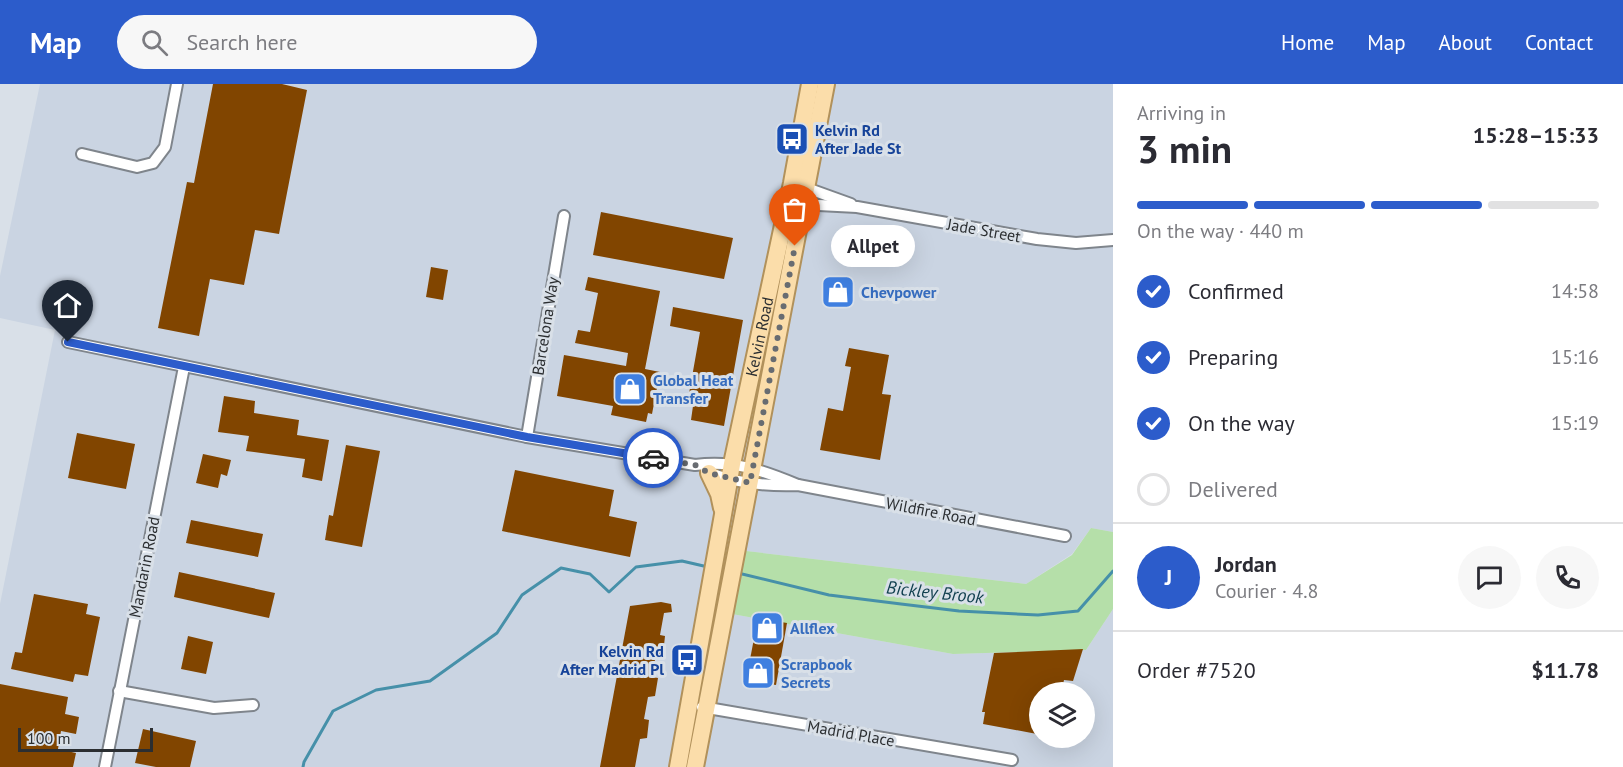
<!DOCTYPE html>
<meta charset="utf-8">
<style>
:root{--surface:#fff;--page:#f7f7f7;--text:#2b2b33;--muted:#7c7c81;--line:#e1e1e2;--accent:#2c5ccb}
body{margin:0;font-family:"PT Sans",sans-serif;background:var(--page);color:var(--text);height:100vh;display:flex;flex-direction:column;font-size:22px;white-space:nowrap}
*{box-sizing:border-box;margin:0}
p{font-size:20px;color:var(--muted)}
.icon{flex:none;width:33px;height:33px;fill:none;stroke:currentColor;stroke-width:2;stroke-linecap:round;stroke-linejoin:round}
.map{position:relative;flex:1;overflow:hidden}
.panel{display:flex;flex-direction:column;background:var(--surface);width:510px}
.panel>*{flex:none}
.fabs{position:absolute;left:1029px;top:598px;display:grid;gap:12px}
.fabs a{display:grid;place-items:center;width:66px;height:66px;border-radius:50%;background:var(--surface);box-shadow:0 6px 24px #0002;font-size:30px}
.scale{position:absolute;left:18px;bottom:15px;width:135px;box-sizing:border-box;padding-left:6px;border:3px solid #2b2e31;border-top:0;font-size:16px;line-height:21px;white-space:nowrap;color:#2b2e31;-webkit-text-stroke:4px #d9e0e8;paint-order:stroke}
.pin{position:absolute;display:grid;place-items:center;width:51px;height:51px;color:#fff;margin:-62px -26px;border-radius:50% 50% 50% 0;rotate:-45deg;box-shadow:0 0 6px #0007}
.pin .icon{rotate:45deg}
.courier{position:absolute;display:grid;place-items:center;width:60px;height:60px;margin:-30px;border:4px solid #2c5ccb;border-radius:50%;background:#fff;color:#222;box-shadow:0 2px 8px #0007}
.bubble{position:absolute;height:42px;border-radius:21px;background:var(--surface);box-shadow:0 6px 24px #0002;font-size:20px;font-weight:700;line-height:42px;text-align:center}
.overview em{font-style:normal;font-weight:700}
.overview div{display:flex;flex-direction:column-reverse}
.overview{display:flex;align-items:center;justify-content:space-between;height:102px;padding:0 24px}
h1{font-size:39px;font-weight:700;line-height:45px}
.bar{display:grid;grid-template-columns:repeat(4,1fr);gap:9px 6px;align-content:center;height:72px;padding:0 24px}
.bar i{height:8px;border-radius:4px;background:var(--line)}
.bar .selected{background:var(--accent)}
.bar p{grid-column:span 4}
.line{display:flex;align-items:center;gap:15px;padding:0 24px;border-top:2px solid var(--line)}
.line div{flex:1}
.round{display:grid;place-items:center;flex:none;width:63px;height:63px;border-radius:32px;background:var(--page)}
ol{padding:0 24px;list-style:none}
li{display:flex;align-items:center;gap:18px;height:66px}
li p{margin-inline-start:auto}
li .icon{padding:6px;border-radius:50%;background:var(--accent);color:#fff;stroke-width:4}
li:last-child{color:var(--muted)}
li i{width:33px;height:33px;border:3px solid var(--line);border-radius:50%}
header{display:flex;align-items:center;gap:36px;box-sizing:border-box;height:84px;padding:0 30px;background:var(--accent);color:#fff}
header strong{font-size:28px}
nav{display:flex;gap:33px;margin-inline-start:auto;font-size:21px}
.search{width:420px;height:54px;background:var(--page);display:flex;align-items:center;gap:15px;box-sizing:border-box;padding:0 21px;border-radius:33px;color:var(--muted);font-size:22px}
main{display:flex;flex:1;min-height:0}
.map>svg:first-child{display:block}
.built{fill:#cad4e2;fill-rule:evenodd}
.green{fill:#b5dfa9}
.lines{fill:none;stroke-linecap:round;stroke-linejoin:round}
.stream{stroke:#4690a9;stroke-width:3}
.building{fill:#814500}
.street-casing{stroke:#7f858c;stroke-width:14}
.primary-casing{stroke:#b1915b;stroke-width:20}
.street{stroke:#fff;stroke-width:10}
.primary{stroke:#fbddaa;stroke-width:16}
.done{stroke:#686c71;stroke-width:6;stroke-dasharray:0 10.8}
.route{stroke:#2c5ccb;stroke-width:8}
.labels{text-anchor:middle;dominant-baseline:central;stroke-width:6;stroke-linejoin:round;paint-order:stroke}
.transit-label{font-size:16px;font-weight:bold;fill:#164399;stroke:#d9e0e8;text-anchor:start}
.street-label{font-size:16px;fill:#2b2e31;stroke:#d9e0e8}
.shop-label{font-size:16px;font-weight:bold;fill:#366cbe;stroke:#d9e0e8;text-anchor:start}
.water-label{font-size:18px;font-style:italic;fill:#103f4e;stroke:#d9e0e8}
</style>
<header>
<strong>Map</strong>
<div class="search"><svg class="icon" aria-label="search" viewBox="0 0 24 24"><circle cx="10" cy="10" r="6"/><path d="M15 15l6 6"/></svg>Search here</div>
<nav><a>Home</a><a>Map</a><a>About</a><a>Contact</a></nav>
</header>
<main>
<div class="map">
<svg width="1113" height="683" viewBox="0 0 1113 683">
<rect width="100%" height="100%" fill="#d9e0e8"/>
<path class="built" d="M40,0h1073v448l-22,-4 -19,26 -46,30 -280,-33 -14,63 221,40 133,-4 27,-41v158h-1113v-163l55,-274 -55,-12v-42zM1040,609h44v45h-44z"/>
<polygon class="green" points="1091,444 1113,448 1113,525 1086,566 953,570 732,530 746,467 1026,500 1072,471"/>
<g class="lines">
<g class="stream">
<polyline points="738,489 829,511 901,520 959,527 1038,531 1078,527 1113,487"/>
<polyline points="303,683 304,678 333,627 376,606 430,597 497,549 522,511 561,484 590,490 609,508 636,483 682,477 708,483"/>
</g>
</g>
<g class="building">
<polygon points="213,0 282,0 307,6 279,150 255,146 244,201 210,195 199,252 158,244 187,98 194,99"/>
<polygon points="601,128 733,154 724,195 593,171"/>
<polygon points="431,183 448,186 443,216 426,213"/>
<polygon points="588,193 660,207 645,285 660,288 652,330 648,329 646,338 611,331 613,322 557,312 564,271 626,282 628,269 575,259 578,246 590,248 593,234 598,209 585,206"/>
<polygon points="673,223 743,236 724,342 691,336 693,322 687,321 700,248 670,242"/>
<polygon points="849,264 889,271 882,310 891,311 880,376 820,366 828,324 843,327 851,283 845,282"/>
<polygon points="224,312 255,317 254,329 299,336 297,351 329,356 322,397 302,393 305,375 246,367 249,352 218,348"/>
<polygon points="77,349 135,360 126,405 68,394"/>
<polygon points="346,361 380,367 362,463 325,456 329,431 333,432"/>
<polygon points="203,370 231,376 227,392 221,390 218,404 196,399"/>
<polygon points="515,386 614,406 609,432 637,438 630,473 502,447"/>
<polygon points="191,436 263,450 258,473 186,459"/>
<polygon points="179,488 275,509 269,534 174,513"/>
<polygon points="34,510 88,520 86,530 100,533 88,592 75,590 73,598 11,585 15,568 22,569"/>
<polygon points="661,518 671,520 672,528 664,529 660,551 665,552 663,571 656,570 652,593 658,594 655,612 648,613 644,635 649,636 647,654 640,655 635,683 600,683 630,522"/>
<polygon points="758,534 787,539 776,601 746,596"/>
<polygon points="188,552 213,558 206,590 181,585"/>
<polygon points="1083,565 1073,597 1064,596 1061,609 1040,609 1040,639 1037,650 983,640 985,628 982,628 994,569"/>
<polygon points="0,600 68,613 65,630 79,633 76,650 61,647 58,665 76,669 73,683 0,683"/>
<polygon points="143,645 196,657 190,683 156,683 135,679"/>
</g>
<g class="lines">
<defs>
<g id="street">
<polyline points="82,70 137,83 153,79 165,63 177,0"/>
<polyline points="801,102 851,120"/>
<polyline points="799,120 857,123 1037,155 1076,159 1113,156"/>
<path d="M68,258l459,95 168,28c39,-5 67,5 103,20"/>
<polyline points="527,353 564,132"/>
<path d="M706,387c28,13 61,15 92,14l267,51"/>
<polyline points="119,607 214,624 253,621"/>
<polyline points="702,623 1012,676"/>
<polyline points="105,683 184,283"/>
</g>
<g id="primary">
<polyline points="709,389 719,410 722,424"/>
<path id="s1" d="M678,683l54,-303 60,-281 18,-99"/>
<polyline points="695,683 826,0"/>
</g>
</defs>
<use href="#street" class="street-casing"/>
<use href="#primary" class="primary-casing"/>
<use href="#street" class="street"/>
<use href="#primary" class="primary"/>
</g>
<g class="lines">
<polyline class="done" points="653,374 695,381 709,389 750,399 795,162"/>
<polyline class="route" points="68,258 527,353 653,374"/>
</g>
<defs>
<symbol id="bus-square" viewBox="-11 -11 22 22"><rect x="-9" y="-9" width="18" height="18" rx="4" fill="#1a4fb4" stroke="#d9e0e8"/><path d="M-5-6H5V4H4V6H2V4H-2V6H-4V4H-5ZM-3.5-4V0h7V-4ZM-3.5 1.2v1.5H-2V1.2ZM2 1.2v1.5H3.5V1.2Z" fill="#fff"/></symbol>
<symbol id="shop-square" viewBox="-11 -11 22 22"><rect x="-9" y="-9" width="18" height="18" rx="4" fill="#3f7fe0" stroke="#d9e0e8"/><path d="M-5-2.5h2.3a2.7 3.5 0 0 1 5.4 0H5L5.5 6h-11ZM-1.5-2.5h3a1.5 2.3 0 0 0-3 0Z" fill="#fff"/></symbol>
</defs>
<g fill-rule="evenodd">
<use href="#bus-square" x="773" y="36" width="38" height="38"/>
<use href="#shop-square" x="819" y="189" width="38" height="38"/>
<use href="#shop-square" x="611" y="286" width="38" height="38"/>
<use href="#shop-square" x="748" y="525" width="38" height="38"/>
<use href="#bus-square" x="668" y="557" width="38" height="38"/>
<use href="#shop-square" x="739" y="570" width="38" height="38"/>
</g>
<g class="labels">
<g class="transit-label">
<text x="815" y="46">Kelvin Rd<tspan x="815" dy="18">After Jade St</tspan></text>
<text x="664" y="567" text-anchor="end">Kelvin Rd<tspan x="664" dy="18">After Madrid Pl</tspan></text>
</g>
<g class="street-label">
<text transform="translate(984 146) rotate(10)">Jade Street</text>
<text transform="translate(545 242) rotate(-81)">Barcelona Way</text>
<text stroke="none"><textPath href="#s1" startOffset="438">Kelvin Road</textPath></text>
<text transform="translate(931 427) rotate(11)">Wildfire Road</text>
<text transform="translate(144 483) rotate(-79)">Mandarin Road</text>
<text transform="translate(851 649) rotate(10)">Madrid Place</text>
</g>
<g class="shop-label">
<text x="861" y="208">Chevpower</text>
<text x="653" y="296">Global Heat<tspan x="653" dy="18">Transfer</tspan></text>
<text x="790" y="544">Allflex</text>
<text x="781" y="580">Scrapbook<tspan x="781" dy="18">Secrets</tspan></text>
</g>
<g class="water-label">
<text transform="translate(935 508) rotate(6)">Bickley Brook</text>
</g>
</g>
</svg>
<div class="fabs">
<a><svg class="icon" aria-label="layers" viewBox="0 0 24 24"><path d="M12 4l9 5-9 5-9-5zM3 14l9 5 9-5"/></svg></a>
</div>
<div class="scale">100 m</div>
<div class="pin" style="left:795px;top:162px;background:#ea580c"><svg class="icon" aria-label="bag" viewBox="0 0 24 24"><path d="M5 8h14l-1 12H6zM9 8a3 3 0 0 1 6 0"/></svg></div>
<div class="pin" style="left:68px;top:258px;background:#1f2937"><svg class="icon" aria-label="home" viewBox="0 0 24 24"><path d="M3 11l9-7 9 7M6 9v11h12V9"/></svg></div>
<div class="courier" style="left:653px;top:374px"><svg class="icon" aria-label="car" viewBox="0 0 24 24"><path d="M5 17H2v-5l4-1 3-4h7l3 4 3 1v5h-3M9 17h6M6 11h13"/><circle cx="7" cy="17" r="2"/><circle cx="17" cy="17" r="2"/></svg></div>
<div class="bubble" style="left:831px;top:141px;width:84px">Allpet</div>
</div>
<section class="panel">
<div class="overview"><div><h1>3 min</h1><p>Arriving in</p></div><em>15:28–15:33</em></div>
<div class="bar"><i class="selected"></i><i class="selected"></i><i class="selected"></i><i></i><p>On the way · 440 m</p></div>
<ol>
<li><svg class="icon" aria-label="check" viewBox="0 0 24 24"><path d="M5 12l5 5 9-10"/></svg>Confirmed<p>14:58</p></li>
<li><svg class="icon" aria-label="check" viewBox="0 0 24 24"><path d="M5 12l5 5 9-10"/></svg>Preparing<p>15:16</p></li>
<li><svg class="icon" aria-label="check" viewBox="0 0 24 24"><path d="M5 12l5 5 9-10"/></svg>On the way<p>15:19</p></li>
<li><i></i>Delivered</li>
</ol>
<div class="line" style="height:108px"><b class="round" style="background:var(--accent);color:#fff">J</b><div><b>Jordan</b><p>Courier · 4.8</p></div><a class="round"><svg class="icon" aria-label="chat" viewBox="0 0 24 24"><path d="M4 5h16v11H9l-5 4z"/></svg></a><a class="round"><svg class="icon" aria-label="phone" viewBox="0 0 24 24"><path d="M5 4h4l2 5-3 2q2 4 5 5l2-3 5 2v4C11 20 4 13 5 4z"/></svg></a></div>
<div class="line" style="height:78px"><div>Order #7520</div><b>$11.78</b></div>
</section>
</main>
